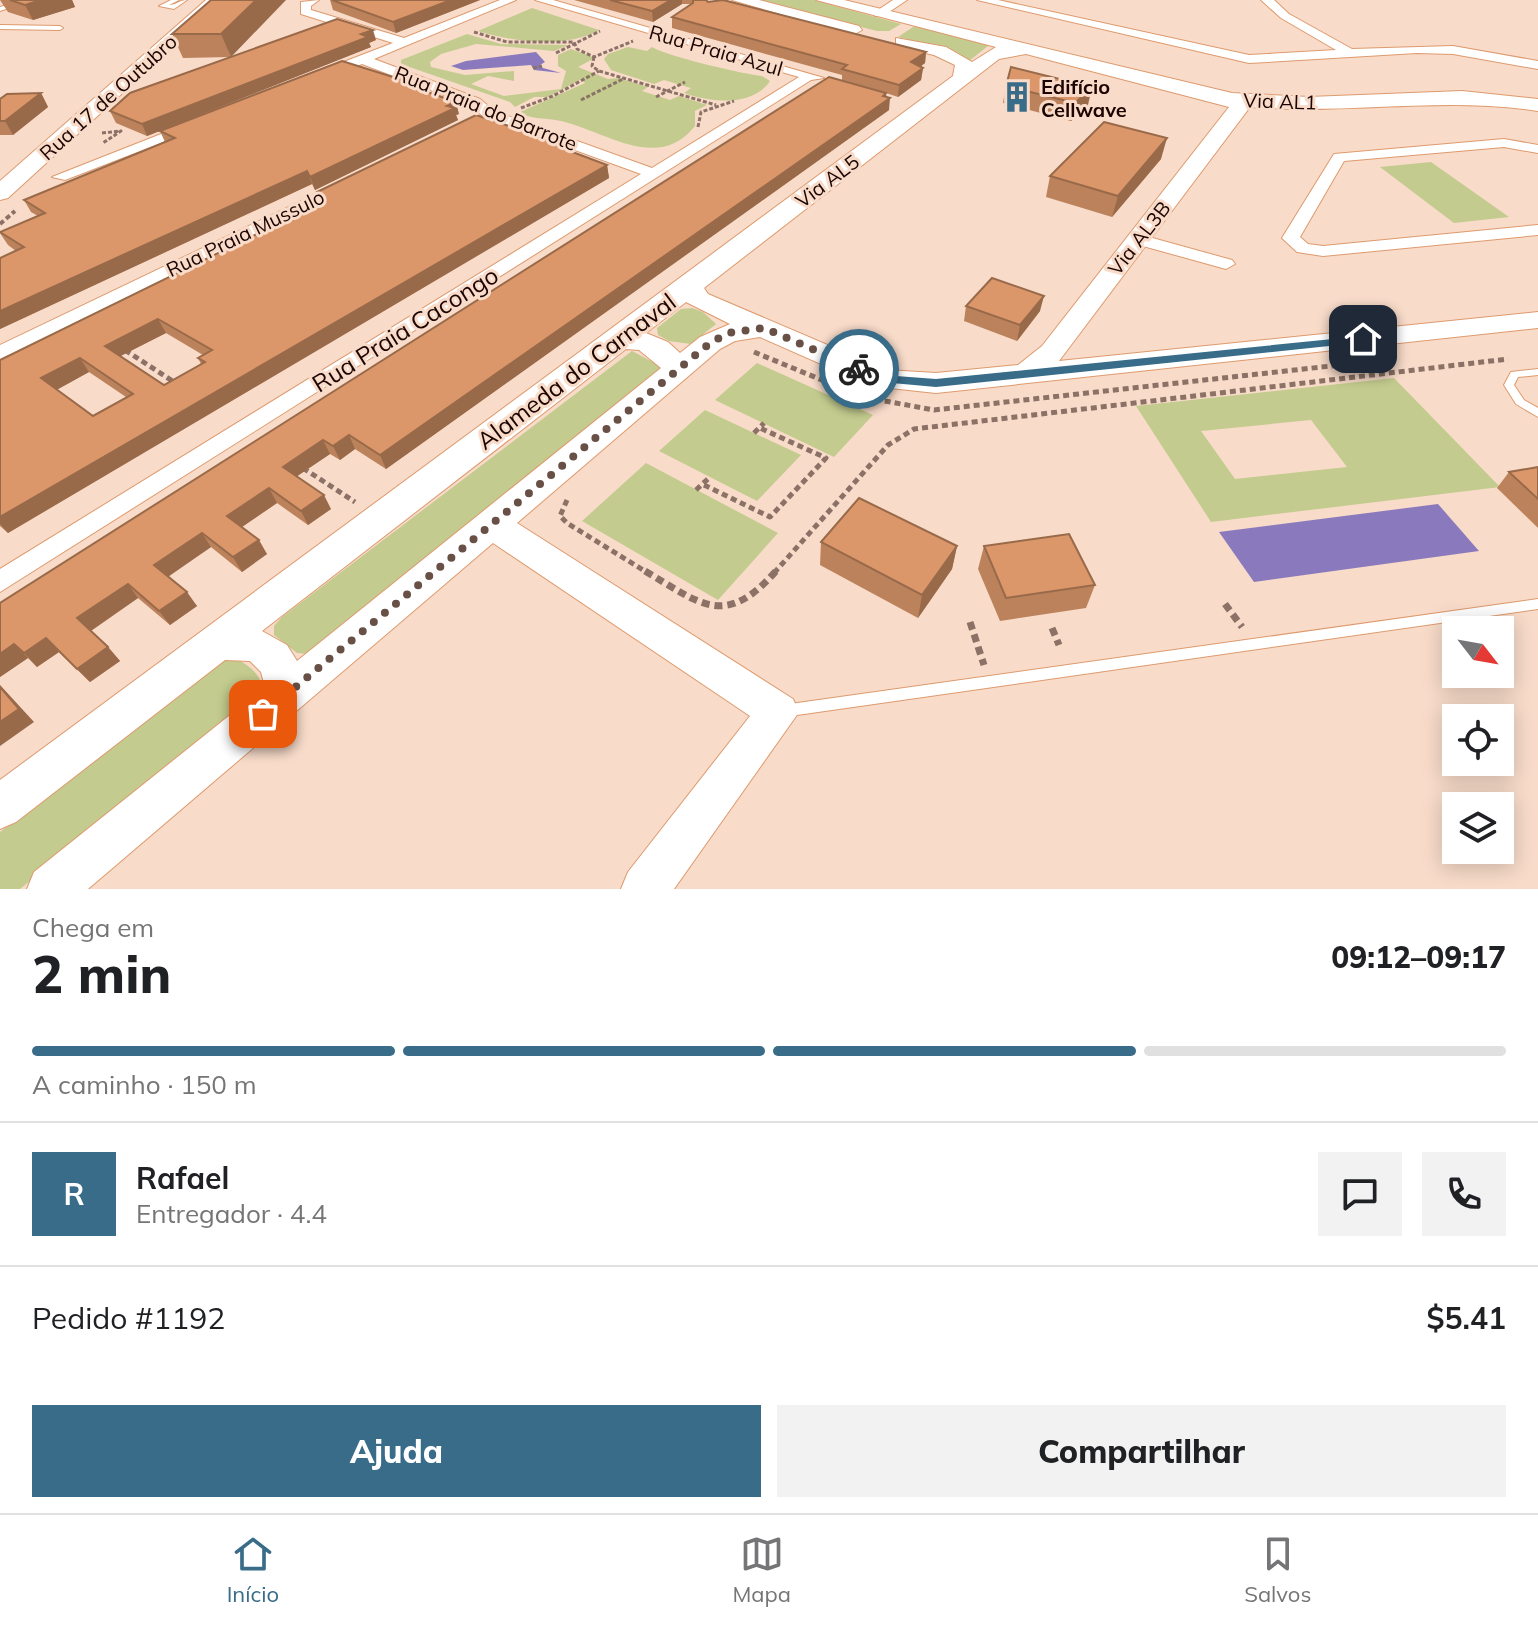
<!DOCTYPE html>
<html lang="pt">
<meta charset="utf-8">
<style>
:root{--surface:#fff;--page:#f2f2f2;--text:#202124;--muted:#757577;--line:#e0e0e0;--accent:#386c89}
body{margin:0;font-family:Mulish,sans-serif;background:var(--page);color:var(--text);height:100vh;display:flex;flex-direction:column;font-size:30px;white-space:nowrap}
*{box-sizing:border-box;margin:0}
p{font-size:26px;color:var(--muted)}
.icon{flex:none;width:44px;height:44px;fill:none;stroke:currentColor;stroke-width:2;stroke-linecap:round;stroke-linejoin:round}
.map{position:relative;height:889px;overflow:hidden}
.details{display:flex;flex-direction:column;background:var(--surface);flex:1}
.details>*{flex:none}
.needle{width:52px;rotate:121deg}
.tools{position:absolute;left:1442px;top:616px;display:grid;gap:16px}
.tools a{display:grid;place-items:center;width:72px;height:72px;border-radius:0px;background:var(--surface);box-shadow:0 4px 20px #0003;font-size:40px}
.pin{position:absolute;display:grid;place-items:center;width:68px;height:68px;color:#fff;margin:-34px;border-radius:16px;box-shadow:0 4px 12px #0006}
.courier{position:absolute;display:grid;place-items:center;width:80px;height:80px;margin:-40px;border:6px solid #386c89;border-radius:50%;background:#fff;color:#222;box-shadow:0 2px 10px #0007}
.overview em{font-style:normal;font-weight:800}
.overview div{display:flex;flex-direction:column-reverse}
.overview{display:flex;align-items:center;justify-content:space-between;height:136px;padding:0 32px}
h1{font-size:52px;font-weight:800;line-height:60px}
.bar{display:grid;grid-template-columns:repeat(4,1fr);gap:12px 8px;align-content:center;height:96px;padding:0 32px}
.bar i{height:10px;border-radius:6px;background:var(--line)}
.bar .current{background:var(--accent)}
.bar p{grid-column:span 4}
.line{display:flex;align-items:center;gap:20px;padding:0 32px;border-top:2px solid var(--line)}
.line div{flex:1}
.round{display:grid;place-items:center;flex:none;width:84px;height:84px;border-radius:0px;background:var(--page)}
.action{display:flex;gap:16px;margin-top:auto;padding:16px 32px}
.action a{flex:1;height:92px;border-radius:0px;background:var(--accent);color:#fff;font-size:32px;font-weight:800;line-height:92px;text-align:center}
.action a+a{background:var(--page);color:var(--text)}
.dock{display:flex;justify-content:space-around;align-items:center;height:112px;border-top:2px solid var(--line);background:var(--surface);font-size:22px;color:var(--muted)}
.dock a{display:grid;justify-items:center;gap:4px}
.dock .current{color:var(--accent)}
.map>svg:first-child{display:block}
.green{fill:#c3cb8e;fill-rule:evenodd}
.water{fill:#8a7abd}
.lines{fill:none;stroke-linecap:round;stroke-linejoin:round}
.lane-casing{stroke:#de9a6d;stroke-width:2}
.street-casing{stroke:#de9a6d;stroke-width:2}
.secondary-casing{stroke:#de9a6d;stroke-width:2}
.path-far3{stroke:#8c7266;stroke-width:3;stroke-dasharray:4 2;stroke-linecap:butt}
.path-far2{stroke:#8c7266;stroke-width:4;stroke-dasharray:5 3;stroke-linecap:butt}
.path-far1{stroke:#8c7266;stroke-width:5;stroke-dasharray:6 4;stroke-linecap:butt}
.path{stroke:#8c7266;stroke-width:7;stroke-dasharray:8 5;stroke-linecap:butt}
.lane{fill:#fff;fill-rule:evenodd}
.street{fill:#fff;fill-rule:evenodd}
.secondary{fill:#fff;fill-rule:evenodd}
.wall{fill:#bc825b;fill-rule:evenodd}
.shaded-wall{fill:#996a4a}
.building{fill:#db976a;stroke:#996a4a;stroke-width:2;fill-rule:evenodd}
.route{fill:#386c89}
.done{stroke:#695046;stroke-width:8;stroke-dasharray:0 14.4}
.labels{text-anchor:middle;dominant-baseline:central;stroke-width:6;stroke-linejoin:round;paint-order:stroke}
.far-street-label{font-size:20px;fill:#1c0500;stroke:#f8dbc9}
.far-poi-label{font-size:20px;font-weight:bold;fill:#1c0500;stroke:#f8dbc9;text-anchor:start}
.street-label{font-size:24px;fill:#1c0500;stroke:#f8dbc9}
</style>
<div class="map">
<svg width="1538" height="889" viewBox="0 0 1538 889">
<rect width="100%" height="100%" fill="#f8dbc9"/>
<g class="green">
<polygon points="754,0 814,0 901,24 889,31 877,31"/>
<path d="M532,8l67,22c-34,19 -86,12 -121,1z"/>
<polygon points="916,25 982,42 988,46 969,61 935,46 898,37"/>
<path d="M467,34l34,10 67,1 -14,6 -78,-7 -35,10 -11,8 1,5 34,8 49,-4v10l-26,-5 -17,8 33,12 57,-7 5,-18 -8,-5v-11l13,-6 24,9 -17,9 30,12 10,-1 30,9 -6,4 28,9 9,-4 28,9 -12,6v15c-37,47 -90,5 -134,-5 -15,-3 -29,-2 -43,-8l67,-30 -4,-4 -33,18h-14l-19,10 -5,-5 -109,-38v-4z"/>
<path d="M628,47l19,4 5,-4c14,9 91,27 110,29l8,5c-18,27 -61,21 -86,12l7,-5 -27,-8 -10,4 -43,-14 -7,-11 4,-5z"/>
<polygon points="1431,162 1509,217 1454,223 1380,167"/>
<polygon points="692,308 703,312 716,324 691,344 669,341 658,335 657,328 681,309"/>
<polygon points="632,351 660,366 658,371 308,654 297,653 274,635 274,626 282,617"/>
<polygon points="757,363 873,415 834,457 715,400"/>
<path d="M1394,378l106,109 -289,35 -75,-116zM1311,420l36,47 -112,12 -34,-48z"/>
<polygon points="705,410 801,455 757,501 659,451"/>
<polygon points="646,463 778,533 718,600 582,521"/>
<path d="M233,658c13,5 26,14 29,28l-7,10 -235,193h-20v-57l221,-170z"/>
</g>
<g class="water">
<polygon points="536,52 545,62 540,65 543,68 561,73 534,70 531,65 463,70 451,66 466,61"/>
<polygon points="1438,504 1479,551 1254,582 1219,532"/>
</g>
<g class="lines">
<defs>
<g id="lane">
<polygon points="24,0 33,0 0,11 0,7"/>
<path d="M171,0h8l-10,5c7,0 11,-5 18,-5l-13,9 -15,-3z"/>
<polygon points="0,25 60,26 63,28 60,30 0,29"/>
<polygon points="1538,369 1538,375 1518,377 1514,385 1524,400 1538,408 1538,417 1516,404 1504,385 1511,372"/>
<polygon points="1538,599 1538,609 783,717 778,716 776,711 778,706 783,705"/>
</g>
<g id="street">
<polygon points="319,0 311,6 311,10 404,38 500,0 516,0 374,59 480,99 494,111 652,168 799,77 535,0 553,0 824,78 811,80 0,592 0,569 641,174 484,117 470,105 362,64 330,77 320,77 320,71 393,43 301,14 301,2"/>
<polygon points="893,0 907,0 883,16 875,16 875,12"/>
<polygon points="977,0 998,0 1249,55 1336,50 1281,18 1261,0 1274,0 1289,14 1352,49 1453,46 1538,61 1538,69 1453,54 1417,53 1249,63"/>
<polygon points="189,123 196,127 194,130 65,180 52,177"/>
<polygon points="1504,139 1538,145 1538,153 1504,147 1344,161 1300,237 1308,244 1323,246 1538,225 1538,235 1323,256 1297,252 1282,238 1334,154"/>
<polygon points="345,180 353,185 351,188 0,359 0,345"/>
<polygon points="1138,234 1232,260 1235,264 1226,269 1132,243 1129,239"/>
</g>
<g id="secondary">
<polygon points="206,0 224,0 8,198 0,200 0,181"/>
<polygon points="732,0 759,0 859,26 862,30 853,35"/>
<path d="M816,0h28l388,93 77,4 153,-6 76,8v12c-96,-15 -192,4 -288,-4l-191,254 479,-49v16l-602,65 -65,-7 -111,-49 -25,4 -15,8 -203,174 276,176 6,13 -125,177h-53l7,-17 122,-156 -257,-173 -405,346h-61l7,-17 231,-185 -4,-15 -11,-11 -25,-1 -209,162 -16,7v-49l953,-704 2,-11 -21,-10 -38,-9v-8l50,9 26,15 24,-15zM1026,54l203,53 -187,239 -24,19 -82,8 -50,-3 -178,-76 -4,-6 295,-229zM686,302l44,22 -30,13 -20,16 -12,-11 -22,-9zM626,349l13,1 22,18 -364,293 -10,-16 -25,-14z"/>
</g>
</defs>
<use href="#lane" class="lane-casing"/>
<use href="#street" class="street-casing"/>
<use href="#secondary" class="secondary-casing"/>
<g class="path-far3">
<polyline points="474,32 507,42 574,42 577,49 594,57 633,41"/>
<polyline points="556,53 600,31"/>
<polyline points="594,57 592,66 599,71 716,105"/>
<polyline points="533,68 542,66"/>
<polyline points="656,97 685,82"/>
<polyline points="581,100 625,78"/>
<polyline points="521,108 553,96 599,71"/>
<polyline points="698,127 701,112 734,101"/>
<polyline points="102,133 121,131 103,143"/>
</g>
<polyline class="path-far2" points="0,224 15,211"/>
<g class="path-far1">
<polyline points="125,350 177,384"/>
<polyline points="754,352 863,397 934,410 1394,359"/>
<polyline points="754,433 764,423"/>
<polyline points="303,468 355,502"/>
<polyline points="704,485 770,517 826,458 760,428"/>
<polyline points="696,490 710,477"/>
<polyline points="567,500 560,516 567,523 648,573"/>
<polyline points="774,573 888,445 914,429 1508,359"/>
</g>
<g class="path">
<path d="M645,571c56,33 80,58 131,0"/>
<polyline points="1225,604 1242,627"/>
<polyline points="970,622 984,665"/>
<polyline points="1052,628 1059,645"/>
</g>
<use href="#lane" class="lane"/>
<use href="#street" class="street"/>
<use href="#secondary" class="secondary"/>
</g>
<g class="wall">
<polygon points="0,0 72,0 75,7 33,20 8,12"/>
<polygon points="211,0 231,57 376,40 369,43 371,47 147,136 116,123 110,111 230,57 183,58 172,34"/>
<polygon points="330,0 480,0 396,33 333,10"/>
<polygon points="574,0 706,0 708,2 926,52 925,63 920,67 923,68 921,80 898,97 886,93 889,110 386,469 355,449 340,460 330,454 297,476 331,509 308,525 277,503 242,527 267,554 242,572 211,547 168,576 197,606 170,625 138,598 91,631 108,647 120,661 90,682 59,652 37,667 28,658 0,677 0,603 886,93 842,80 842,75 672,28 672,17 691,4 682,4 653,22"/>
<polygon points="1006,86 1088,105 1071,121 1003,103"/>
<polygon points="428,88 429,92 459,114 456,115 458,120 315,190 312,184 0,329 0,258 16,251 8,245 0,233 38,216 31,212 24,200 165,142 160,131"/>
<polygon points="41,93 48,107 13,135 0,135 0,99"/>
<path d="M572,147l1,5 34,13 2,13 -601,355 -8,-7v-166l321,-157 -4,-11zM166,333l37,22 -5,3 3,6 -37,21 -44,-29zM89,372l37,25 -33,19 -37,-26z"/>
<polygon points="1161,159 1112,217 1046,197 1050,176"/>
<polygon points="966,306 1040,311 1017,341 964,321"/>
<polygon points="1538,467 1538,528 1497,488 1509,472"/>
<polygon points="821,542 957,546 952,569 918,618 820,565"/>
<polygon points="984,546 1095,585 1086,608 1000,621 978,569"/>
</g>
<g class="shaded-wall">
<polygon points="41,0 72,0 75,7 33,20 25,5"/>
<polygon points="256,0 286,0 231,57 221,34"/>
<polygon points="451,0 480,0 396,33 393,22"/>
<polygon points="671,0 682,0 682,4 653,22 652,11"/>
<polygon points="373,30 376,40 369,43 371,47 147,136 142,124"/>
<polygon points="926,52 925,63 910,74 911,62"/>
<polygon points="923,68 921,80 898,97 899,85"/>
<polygon points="1092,87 1088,105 1071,121 1075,103"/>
<polygon points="41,93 48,107 13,135 5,121"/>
<polygon points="886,93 886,101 890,98 889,110 386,469 380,455"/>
<polygon points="456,102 459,114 456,115 458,120 315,190 310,177"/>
<polygon points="1167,138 1161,159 1112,217 1118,196"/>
<polygon points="607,165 609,178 8,533 0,524 0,517"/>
<polygon points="307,171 312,184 0,329 0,311"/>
<polygon points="1044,296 1040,311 1017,341 1020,325"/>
<polygon points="158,319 166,333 113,360 105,346"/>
<polygon points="80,358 89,372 51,393 41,378"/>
<polygon points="349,435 355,449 340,460 333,446"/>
<polygon points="323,440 330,454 290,481 283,467"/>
<polygon points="269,488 277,503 236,531 227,516"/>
<polygon points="324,495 331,509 308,525 301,511"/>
<polygon points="202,533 211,547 165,579 154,565"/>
<polygon points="259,540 267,554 242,572 233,557"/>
<polygon points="957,546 952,569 918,618 922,595"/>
<polygon points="128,584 138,598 89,632 77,618"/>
<polygon points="187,592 197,606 170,625 159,611"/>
<polygon points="46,638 59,652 37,667 24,653"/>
<polygon points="14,644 28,658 0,677 0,654"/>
<polygon points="108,647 120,661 90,682 77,669"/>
<polygon points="0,685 34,722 0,746"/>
</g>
<g class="building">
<polygon points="10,0 41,0 25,5"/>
<polygon points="211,0 256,0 221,34 172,34"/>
<polygon points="332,0 451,0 393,22"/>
<polygon points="610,0 671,0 652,11"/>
<polygon points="693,0 706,0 708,2 723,0 926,52 911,62 923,68 899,85 842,69 847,65 672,17 693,3"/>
<polygon points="337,19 373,30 361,34 368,37 142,124 110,111 130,93"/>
<polygon points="342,61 428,88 422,90 456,102 447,106 455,108 310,177 307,171 0,311 0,258 24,247 0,232 45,213 24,200 175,138 160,131"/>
<polygon points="1011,67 1092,87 1075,103 1006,86"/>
<polygon points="829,77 886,93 883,96 890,98 380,455 349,435 333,446 323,440 283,467 324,495 301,511 269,488 227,516 259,540 233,557 202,533 154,565 187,592 159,611 128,584 77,618 108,647 77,669 46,638 24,653 14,644 0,654 0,603"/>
<polygon points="41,93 5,121 0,121 0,99 7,94"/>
<path d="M476,115l96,32 -5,3 40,15 -607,352v-157l322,-158 -5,-10zM158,319l54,31 -14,8 7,4 -41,23 -59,-39zM80,358l53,36 -40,22 -52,-38z"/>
<polygon points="1104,122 1167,138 1118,196 1050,176"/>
<polygon points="992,278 1044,296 1020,325 966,306"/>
<polygon points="1538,467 1538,499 1509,472"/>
<polygon points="859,498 957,546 922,595 821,542"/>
<polygon points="1069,534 1095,585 1006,598 984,546"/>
<polygon points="0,687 19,709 0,722"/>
</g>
<polygon class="route" points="1363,336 1367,342 936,387 881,382 853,369 859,366 883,375 936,379"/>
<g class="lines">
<polyline class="done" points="263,714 710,343 728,333 764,328 859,369"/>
</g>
<defs>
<symbol id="building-bare" viewBox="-9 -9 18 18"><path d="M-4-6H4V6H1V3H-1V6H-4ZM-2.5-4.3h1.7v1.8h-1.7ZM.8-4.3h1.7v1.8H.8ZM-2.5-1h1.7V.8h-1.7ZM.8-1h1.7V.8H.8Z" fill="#386c89" stroke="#f8dbc9" stroke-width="2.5" paint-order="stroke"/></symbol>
</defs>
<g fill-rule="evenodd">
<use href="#building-bare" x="995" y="75" width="44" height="44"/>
</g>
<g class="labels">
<g class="far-street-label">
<text transform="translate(716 50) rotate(16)">Rua Praia Azul</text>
<text transform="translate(108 97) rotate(-42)">Rua 17 de Outubro</text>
<text transform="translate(1280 101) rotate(2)">Via AL1</text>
<text transform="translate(486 108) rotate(22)">Rua Praia do Barrote</text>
<text transform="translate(827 181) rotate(-37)">Via AL5</text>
<text transform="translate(245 233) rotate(-26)">Rua Praia Mussulo</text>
<text transform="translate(1139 238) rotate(-52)">Via AL3B</text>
</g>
<g class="far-poi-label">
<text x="1041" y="86">Edifício<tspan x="1041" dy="23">Cellwave</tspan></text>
</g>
<g class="street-label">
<text transform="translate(405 329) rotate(-32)">Rua Praia Cacongo</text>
<text transform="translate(576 371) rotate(-37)">Alameda do Carnaval</text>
</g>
</g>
</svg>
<div class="tools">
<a><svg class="needle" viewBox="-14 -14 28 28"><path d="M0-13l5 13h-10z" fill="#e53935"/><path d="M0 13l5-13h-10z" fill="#757577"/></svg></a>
<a><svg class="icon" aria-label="locate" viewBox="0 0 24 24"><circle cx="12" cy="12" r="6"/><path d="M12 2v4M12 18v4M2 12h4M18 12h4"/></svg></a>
<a><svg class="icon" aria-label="layers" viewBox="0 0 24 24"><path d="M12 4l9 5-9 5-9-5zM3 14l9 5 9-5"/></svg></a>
</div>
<div class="pin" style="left:263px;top:714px;background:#ea580c"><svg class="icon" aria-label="bag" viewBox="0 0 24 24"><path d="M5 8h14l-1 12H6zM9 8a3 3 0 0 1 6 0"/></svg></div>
<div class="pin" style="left:1363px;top:339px;background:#1f2937"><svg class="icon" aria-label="home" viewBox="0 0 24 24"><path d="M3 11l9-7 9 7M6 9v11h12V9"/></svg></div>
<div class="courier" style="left:859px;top:369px"><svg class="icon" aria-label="bike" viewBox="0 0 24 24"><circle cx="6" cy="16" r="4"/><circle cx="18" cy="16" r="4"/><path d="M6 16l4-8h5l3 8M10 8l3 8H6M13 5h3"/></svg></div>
</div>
<section class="details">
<div class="overview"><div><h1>2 min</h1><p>Chega em</p></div><em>09:12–09:17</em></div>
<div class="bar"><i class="current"></i><i class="current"></i><i class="current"></i><i></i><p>A caminho · 150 m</p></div>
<div class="line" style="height:144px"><b class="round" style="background:var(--accent);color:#fff">R</b><div><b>Rafael</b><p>Entregador · 4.4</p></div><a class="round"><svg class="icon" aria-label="chat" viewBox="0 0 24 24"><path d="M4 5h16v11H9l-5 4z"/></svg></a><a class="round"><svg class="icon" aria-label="phone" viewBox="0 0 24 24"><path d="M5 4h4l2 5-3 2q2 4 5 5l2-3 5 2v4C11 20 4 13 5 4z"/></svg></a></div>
<div class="line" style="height:104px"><div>Pedido #1192</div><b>$5.41</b></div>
<div class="action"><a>Ajuda</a><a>Compartilhar</a></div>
</section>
<nav class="dock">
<a class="current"><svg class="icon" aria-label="home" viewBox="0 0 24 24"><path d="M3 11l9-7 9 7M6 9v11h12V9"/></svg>Início</a>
<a><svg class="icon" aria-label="map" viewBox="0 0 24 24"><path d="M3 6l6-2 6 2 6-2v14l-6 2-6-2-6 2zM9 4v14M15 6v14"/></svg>Mapa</a>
<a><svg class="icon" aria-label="saved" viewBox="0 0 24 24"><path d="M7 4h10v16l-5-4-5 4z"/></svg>Salvos</a>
</nav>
